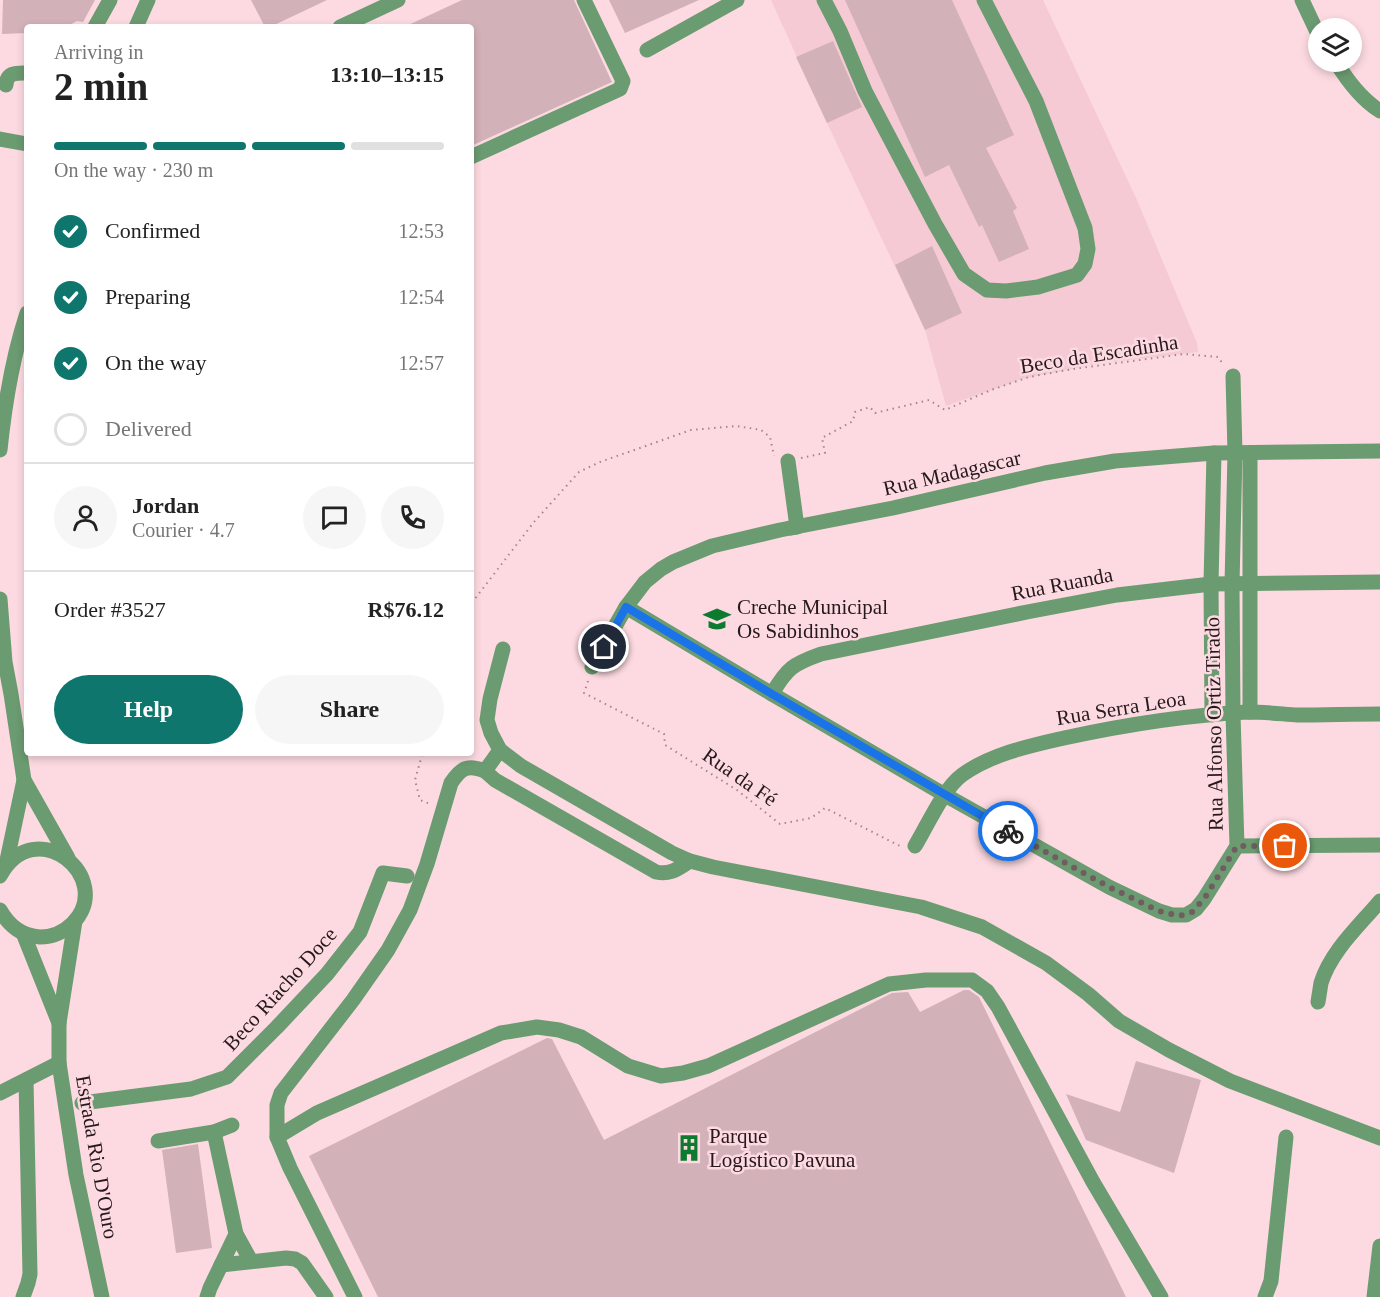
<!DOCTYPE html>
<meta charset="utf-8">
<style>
:root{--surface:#fff;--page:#f6f6f6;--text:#222;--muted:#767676;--line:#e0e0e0;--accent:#0f766e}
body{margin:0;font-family:"Times New Roman",serif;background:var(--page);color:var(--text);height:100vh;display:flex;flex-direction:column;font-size:22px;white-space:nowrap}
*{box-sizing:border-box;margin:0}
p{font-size:20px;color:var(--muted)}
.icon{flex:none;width:33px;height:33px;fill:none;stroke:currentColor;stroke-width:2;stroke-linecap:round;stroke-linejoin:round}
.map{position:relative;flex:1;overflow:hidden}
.drawer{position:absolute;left:24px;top:24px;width:450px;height:732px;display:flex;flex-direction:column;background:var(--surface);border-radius:6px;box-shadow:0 3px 9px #0003}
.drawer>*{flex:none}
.fabs{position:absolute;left:1308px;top:18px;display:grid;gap:12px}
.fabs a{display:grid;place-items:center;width:54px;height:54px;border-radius:50%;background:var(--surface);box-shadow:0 3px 9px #0003;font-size:30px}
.pin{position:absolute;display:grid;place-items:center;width:51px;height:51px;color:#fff;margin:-26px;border:3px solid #fff;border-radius:50%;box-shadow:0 2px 6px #0007}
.courier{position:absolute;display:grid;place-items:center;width:60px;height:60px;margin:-30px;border:4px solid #1a73e8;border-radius:50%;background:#fff;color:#222;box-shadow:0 2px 8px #0007}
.headline em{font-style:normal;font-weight:700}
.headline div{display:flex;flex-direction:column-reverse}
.headline{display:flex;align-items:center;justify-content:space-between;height:102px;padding:0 30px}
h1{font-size:39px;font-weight:700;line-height:45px}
.bar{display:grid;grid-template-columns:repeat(4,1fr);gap:9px 6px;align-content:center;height:72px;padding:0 30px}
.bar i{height:8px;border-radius:4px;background:var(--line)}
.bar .selected{background:var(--accent)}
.bar p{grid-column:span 4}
.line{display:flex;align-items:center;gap:15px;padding:0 30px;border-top:2px solid var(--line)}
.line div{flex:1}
.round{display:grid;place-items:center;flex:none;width:63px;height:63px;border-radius:32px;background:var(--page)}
ol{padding:0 30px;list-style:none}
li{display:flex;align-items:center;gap:18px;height:66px}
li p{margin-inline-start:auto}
li .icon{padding:6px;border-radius:50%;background:var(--accent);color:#fff;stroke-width:4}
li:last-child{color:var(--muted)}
li i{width:33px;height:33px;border:3px solid var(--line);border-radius:50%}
.action{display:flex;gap:12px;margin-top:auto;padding:12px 30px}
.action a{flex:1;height:69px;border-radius:36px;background:var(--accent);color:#fff;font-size:24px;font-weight:700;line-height:69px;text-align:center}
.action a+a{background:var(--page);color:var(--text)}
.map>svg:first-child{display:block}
.built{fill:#f5cad4}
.building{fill:#d3b1b9}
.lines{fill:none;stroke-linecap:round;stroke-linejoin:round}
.path{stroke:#a0878c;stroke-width:2;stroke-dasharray:1.5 4.5;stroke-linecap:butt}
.minor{stroke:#6b9b71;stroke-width:15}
.done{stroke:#715d61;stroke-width:6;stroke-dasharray:0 10.8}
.route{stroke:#1a73e8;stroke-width:8}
.labels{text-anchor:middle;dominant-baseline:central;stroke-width:5;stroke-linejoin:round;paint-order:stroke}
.street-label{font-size:21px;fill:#25191c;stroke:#fddae1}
.poi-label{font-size:21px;fill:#25191c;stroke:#fddae1;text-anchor:start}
</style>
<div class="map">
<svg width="1380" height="1297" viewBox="0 0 1380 1297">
<rect width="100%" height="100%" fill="#fddae1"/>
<polygon class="built" points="771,0 1043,0 1137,200 1197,343 1198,352 1096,364 1022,379 946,406 925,330 827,123"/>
<g class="building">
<polygon points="3,0 95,0 83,22 77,21 66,27 27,27 27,33 2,34"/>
<polygon points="251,0 327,0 270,27 265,27"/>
<polygon points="462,0 574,0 612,82 471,146 471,27 404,27"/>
<polygon points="609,0 699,0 625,33"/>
<polygon points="845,0 952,0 1014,135 986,148 1017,208 1013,211 1029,249 999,262 982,225 979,227 949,165 925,177"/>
<polygon points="833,41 862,107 827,123 796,57"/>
<polygon points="932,246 962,313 925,330 895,265"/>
<polygon points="964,990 969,990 979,997 1126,1297 378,1297 309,1156 547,1038 552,1039 604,1140 892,993 908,992 920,1012"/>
<polygon points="1136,1061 1201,1080 1174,1173 1086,1140 1066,1094 1120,1112"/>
<polygon points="198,1144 212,1248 176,1253 162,1150"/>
</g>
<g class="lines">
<g class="path">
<polyline points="801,458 825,453 822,438 853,421 855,412 870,407 875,413 929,400 945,410 991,390 1029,377 1073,369 1184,354 1218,357 1223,364"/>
<polyline points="471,609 474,600 534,522 579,472 600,462 691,430 737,426 761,430 770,437 774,456"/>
<polyline points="588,681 584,693 664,734 665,745 737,790 780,824 811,818 825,808 900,846"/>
<polyline points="428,753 422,755 415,780 420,800 430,804"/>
</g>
<g class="minor">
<polyline points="824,0 840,31 865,91 935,224 964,274 987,290 1006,291 1038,287 1077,275 1085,264 1088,249 1085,228 1036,101 984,0"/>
<polyline points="1302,0 1318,34"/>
<polyline points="95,27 110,0"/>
<polyline points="136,27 148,0"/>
<polyline points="340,27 398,0"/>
<polyline points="647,50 737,0"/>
<path d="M1336,62c11,18 25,37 44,49"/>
<path d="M6,85c1,-13 10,-12 21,-12"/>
<polyline points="0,139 27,144"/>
<polyline points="471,157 620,89 623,81 584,0"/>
<path d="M0,450c5,-48 12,-92 27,-137"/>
<polyline points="1250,453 1250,712"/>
<polyline points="788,461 797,527 790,528"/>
<polyline points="0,599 5,662 11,694 24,780 6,865"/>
<polyline points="626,607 772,694 945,795 1109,887 1159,911 1172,915 1186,915 1196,909 1204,899 1237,846 1233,714 1232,585 1235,453 1233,376"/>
<polyline points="503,649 490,699 487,720 491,733 500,750 521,766 672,853 690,861 713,867 921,907 982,927 1046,963 1088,994 1119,1021 1169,1050 1230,1081 1380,1138"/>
<polyline points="592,667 626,607 645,582 661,569 673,562 712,546 780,530 893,508 1045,473 1115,461 1214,453 1380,451"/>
<path d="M772,694c15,-26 21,-30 49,-40l206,-42 90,-17 94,-11 169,-2"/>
<polyline points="1212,715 1211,584 1214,453"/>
<path d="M500,750l-15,21 10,9 161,92c15,3 21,-3 34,-11"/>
<polyline points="24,780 68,858"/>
<path d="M915,846c12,-20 29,-58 47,-71 29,-21 67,-29 102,-37 60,-13 123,-23 184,-26 17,0 34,2 50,3 27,0 55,-1 82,-1"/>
<polyline points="1237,846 1380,845"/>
<path d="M0,876c35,-65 116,2 73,47 -9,9 -20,14 -33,14 -19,-1 -31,-11 -40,-27"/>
<polyline points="75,921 59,1023 59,1063 76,1175 102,1297"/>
<polyline points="23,933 59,1023"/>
<path d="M1318,1002c1,-6 2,-13 3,-19 10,-32 38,-57 59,-82"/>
<polyline points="0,1093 59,1063"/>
<polyline points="82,1103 191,1089 227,1077 277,1027 327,974 360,932 383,873 407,876"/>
<path d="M277,1137v-32l4,-12 72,-93 35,-50 22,-40 17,-46 24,-81c10,-15 16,-19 34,-12"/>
<polyline points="158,1141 214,1132 232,1125"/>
<polyline points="236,1234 251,1261"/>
<polyline points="221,1265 286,1258 295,1259 302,1263 326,1297"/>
<polyline points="23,1297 28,1283 30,1274 26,1080"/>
<polyline points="207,1297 210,1288 236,1234 214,1132"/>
<polyline points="355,1297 290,1168 277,1137 317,1113 501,1033 537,1027 559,1030 581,1037 628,1066 661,1076 683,1073 708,1066 889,984 926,980 972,980 987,991 998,1007 1093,1182 1161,1297"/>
<polyline points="1265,1297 1271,1281 1286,1137"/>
<polyline points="1374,1297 1380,1246"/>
</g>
</g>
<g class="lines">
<polyline class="done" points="1008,831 1109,887 1159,911 1179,916 1192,912 1204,899 1237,846 1285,846"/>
<polyline class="route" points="604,647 626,607 772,694 1008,831"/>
</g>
<defs>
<symbol id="school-bare" viewBox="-9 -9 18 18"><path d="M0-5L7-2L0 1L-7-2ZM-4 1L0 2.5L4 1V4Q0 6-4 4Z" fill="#0c7a2f" stroke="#fddae1" stroke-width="2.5" paint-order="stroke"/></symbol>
<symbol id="building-bare" viewBox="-9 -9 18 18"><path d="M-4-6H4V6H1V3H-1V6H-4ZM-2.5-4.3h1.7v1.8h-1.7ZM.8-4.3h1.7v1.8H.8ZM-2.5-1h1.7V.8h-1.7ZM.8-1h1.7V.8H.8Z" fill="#0c7a2f" stroke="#fddae1" stroke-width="2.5" paint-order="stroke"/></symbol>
</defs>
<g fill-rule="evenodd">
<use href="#school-bare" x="698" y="600" width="38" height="38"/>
<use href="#building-bare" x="670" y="1129" width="38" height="38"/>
</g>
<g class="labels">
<g class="street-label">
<text transform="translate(1099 354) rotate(-9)">Beco da Escadinha</text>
<text transform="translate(952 473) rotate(-13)">Rua Madagascar</text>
<text transform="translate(1062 584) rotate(-11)">Rua Ruanda</text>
<text transform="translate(1121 708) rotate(-9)">Rua Serra Leoa</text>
<text transform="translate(1214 724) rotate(-91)">Rua Alfonso Ortiz Tirado</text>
<text transform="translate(740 777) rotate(35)">Rua da Fé</text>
<text transform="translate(280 989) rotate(-48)">Beco Riacho Doce</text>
<text transform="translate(97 1157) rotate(80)">Estrada Rio D'Ouro</text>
</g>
<g class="poi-label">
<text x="737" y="607">Creche Municipal<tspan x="737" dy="24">Os Sabidinhos</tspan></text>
<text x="709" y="1136">Parque<tspan x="709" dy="24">Logístico Pavuna</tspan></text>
</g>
</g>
</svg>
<div class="fabs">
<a><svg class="icon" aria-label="layers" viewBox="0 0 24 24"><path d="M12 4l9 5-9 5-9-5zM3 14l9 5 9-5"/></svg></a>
</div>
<div class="pin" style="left:1285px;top:846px;background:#ea580c"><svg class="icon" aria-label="bag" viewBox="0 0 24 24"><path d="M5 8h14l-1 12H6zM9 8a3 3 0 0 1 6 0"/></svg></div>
<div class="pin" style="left:604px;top:647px;background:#1f2937"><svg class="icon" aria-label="home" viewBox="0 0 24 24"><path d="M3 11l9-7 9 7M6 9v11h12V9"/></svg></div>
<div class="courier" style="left:1008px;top:831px"><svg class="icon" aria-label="bike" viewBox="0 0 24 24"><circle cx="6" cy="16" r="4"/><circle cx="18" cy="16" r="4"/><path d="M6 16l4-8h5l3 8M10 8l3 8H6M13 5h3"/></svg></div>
<section class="drawer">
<div class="headline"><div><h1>2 min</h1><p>Arriving in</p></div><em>13:10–13:15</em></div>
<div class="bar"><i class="selected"></i><i class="selected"></i><i class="selected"></i><i></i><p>On the way · 230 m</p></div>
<ol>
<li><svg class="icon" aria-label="check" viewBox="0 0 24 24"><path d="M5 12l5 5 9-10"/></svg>Confirmed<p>12:53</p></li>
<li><svg class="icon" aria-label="check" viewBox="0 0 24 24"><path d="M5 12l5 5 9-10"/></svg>Preparing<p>12:54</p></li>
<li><svg class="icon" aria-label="check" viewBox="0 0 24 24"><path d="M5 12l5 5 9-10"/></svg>On the way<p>12:57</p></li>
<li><i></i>Delivered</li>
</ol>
<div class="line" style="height:108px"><a class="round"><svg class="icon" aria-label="person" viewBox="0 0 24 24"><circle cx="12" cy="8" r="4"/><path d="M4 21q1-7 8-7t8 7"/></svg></a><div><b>Jordan</b><p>Courier · 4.7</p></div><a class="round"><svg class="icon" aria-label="chat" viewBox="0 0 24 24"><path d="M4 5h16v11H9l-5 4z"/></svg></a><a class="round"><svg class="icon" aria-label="phone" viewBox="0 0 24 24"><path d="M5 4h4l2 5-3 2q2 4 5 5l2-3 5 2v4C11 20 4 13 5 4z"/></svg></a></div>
<div class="line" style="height:78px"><div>Order #3527</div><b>R$76.12</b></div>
<div class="action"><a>Help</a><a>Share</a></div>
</section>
</div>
